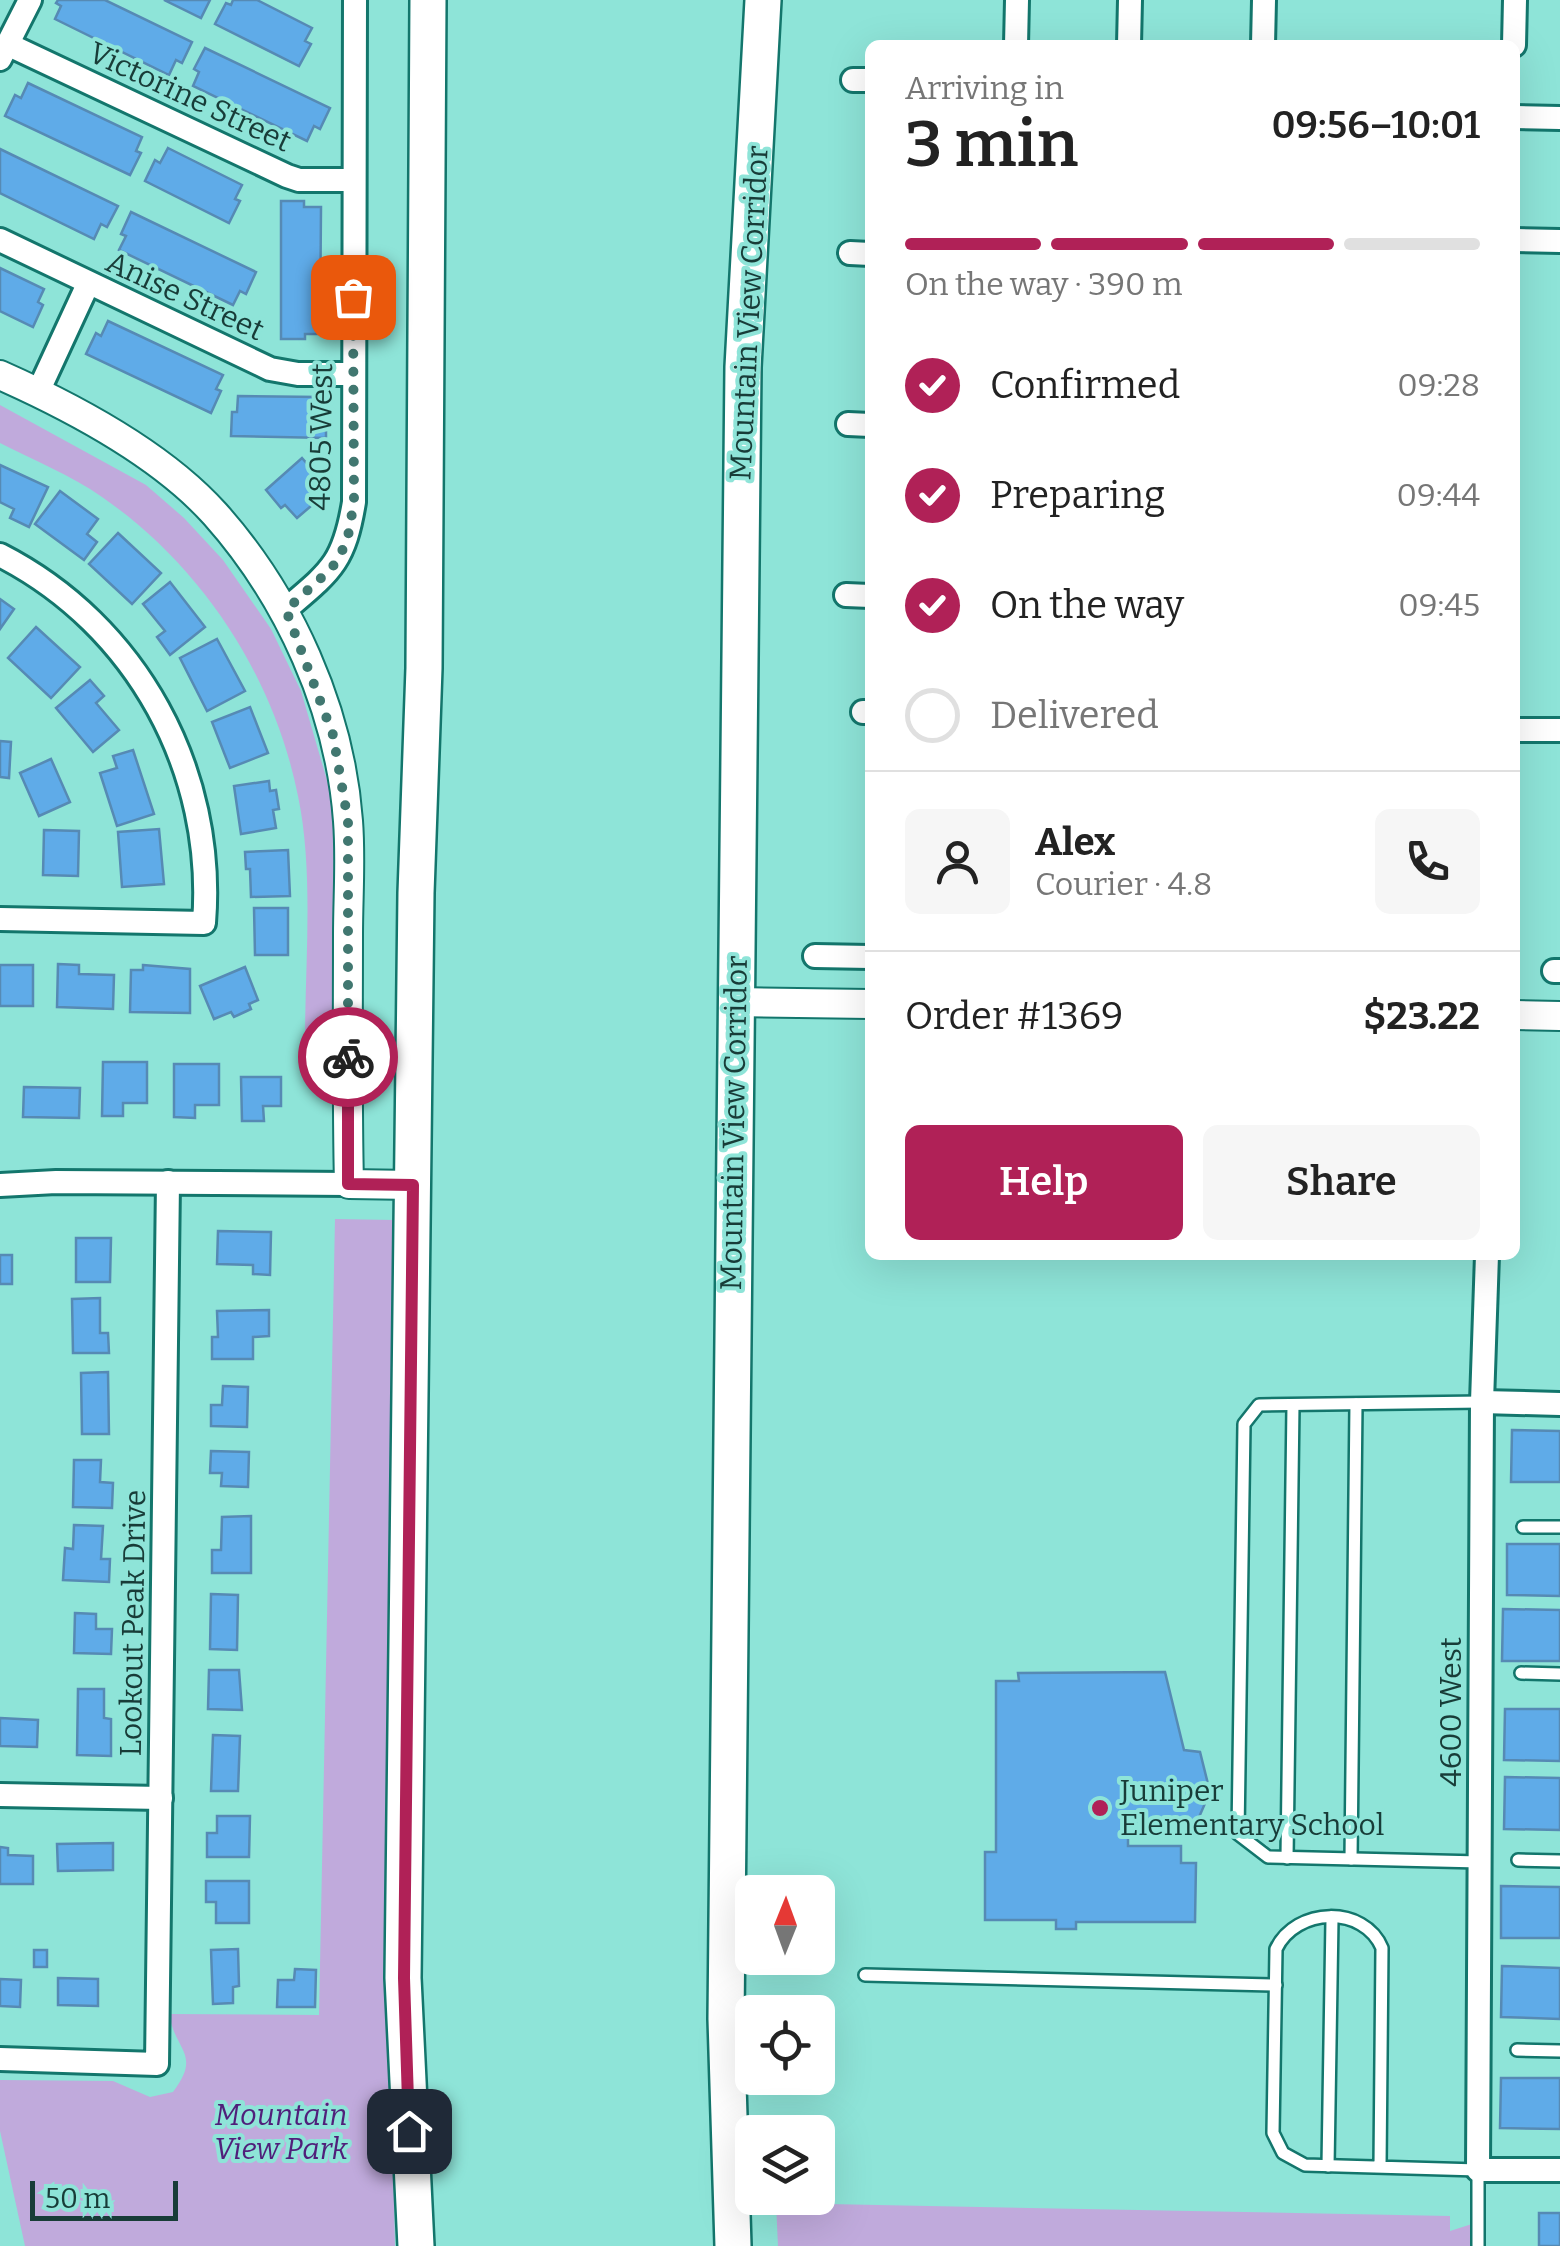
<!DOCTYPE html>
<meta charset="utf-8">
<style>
:root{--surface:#fff;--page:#f6f6f6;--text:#222;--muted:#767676;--line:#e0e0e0;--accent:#b02157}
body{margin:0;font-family:Bitter,serif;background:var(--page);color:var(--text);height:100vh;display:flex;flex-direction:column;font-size:38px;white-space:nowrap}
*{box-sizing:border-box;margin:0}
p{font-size:32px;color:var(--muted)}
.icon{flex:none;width:55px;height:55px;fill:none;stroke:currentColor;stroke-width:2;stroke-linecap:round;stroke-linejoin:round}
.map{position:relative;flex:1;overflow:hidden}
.sheet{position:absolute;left:865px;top:40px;width:655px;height:1220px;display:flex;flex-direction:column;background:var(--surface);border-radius:15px;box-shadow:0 10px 40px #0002}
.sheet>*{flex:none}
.needle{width:65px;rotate:1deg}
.controls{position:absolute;left:735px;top:1875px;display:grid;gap:20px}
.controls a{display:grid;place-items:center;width:100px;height:100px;border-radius:15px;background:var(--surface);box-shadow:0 10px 40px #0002;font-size:50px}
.scale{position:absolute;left:30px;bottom:25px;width:148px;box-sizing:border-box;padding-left:10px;border:5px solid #183c38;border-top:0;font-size:28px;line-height:35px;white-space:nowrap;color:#183c38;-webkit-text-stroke:8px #8ee4d8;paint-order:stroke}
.pin{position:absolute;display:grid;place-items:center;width:85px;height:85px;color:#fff;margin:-42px;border-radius:20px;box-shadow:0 5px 15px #0006}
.courier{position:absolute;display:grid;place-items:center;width:100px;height:100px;margin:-50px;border:8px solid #b02157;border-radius:50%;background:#fff;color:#222;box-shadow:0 2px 12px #0007}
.overview em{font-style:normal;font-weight:600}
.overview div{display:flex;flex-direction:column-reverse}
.overview{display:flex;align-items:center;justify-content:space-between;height:170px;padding:0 40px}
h1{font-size:65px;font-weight:600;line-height:75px}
.bar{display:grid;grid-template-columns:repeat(4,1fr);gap:15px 10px;align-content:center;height:120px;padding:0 40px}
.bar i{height:12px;border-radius:8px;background:var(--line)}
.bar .selected{background:var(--accent)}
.bar p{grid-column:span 4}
.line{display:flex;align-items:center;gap:25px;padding:0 40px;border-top:2px solid var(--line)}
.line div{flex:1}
.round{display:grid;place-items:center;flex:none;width:105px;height:105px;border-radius:15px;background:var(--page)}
ol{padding:0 40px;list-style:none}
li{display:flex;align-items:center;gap:30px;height:110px}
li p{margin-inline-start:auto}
li .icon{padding:10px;border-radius:50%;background:var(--accent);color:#fff;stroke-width:4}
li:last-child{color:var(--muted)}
li i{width:55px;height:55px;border:5px solid var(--line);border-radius:50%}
.primary-button{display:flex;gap:20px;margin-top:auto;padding:20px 40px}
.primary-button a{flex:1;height:115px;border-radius:15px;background:var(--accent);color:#fff;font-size:40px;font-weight:600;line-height:115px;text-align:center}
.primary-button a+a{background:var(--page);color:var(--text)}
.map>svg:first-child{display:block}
.green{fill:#c0aadc}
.building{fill:#5fabe8;stroke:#568ab4;stroke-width:2.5}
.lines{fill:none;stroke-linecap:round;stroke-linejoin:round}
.service-casing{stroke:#13766c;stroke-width:16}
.minor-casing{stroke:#13766c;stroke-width:28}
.tertiary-casing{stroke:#13766c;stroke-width:32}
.trunk-casing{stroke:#13766c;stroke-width:40}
.service{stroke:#fff;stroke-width:11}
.minor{stroke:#fff;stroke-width:22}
.tertiary{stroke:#fff;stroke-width:28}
.trunk{stroke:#fff;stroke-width:35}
.done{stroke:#417770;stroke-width:10;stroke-dasharray:0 18}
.route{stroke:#b02157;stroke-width:12}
.poi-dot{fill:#b02157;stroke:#8ee4d8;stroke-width:4}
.labels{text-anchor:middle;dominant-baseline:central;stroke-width:8;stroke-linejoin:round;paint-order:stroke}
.street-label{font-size:30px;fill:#183c38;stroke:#8ee4d8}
.poi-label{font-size:30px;fill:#183c38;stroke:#8ee4d8;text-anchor:start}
.park-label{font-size:30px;font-style:italic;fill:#501f7a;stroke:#8ee4d8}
</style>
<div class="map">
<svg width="1560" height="2246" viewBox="0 0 1560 2246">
<rect width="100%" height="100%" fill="#8ee4d8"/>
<g class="green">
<path d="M0,405l146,80 38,33 39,42 48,69 30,62 32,110 6,64 -2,176 -32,-1c0,-78 9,-168 -7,-244 -24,-120 -96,-230 -196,-299 -31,-22 -69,-37 -102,-54z"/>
<path d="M335,1219l60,1 -5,805 5,221h-370l-25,-115v-51l113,1 37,16 23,-5c29,-38 2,-41 -4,-78l150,1z"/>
<polygon points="776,2203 1450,2216 1450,2231 1472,2224 1471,2246 778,2246"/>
</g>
<g class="building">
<polygon points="58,0 105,0 192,42 182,63 176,60 169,75 55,19 61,6 56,3"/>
<polygon points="164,0 210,0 201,18"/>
<polygon points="233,0 257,0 312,28 305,41 311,44 299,66 215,24 226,3 231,5"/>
<polygon points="205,48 330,108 320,129 314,126 307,141 193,86 199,72 194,69"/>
<polygon points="28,83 142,137 136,151 141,153 130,175 5,116 15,95 21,98"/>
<polygon points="168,148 242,185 235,199 240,201 229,223 145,181 155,160 160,163"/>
<polygon points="0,149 118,206 107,227 101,224 94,239 0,193"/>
<polygon points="281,201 304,201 304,207 321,207 320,334 305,334 305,339 281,339"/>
<polygon points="131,212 256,272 246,294 240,291 233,305 119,250 126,236 121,234"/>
<polygon points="0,268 44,289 38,302 43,305 33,327 0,311"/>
<polygon points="108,321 223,375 216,389 221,391 211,413 86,354 96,333 101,336"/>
<polygon points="238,396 320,397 320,413 326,413 326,438 231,436 232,412 237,412"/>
<polygon points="302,458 318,476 313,480 325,494 297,518 285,505 281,508 266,490"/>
<polygon points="0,465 48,487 29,527 10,518 14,509 0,502"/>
<polygon points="60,491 98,519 87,534 97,542 84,560 35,524"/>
<polygon points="118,533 161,573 132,604 89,564"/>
<polygon points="170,582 205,627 170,655 157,637 165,631 143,604"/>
<polygon points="0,599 14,609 0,629"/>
<polygon points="36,627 80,667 51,698 8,658"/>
<polygon points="217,639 245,691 207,711 180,658"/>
<polygon points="90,680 104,696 96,703 119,730 93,752 56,708"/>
<polygon points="250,707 268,753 230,768 212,722"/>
<polygon points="0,741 11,742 9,778 0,777"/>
<polygon points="133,750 154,814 117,826 100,773 117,768 113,756"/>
<polygon points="51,759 70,802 39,816 20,773"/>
<polygon points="269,781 270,791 276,790 279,809 273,810 276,828 241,834 234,786"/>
<polygon points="159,829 164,884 122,887 118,832"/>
<polygon points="44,830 79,831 78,876 43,875"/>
<polygon points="288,850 290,896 251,897 250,869 246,869 245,852"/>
<polygon points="254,908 288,908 288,955 255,955"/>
<polygon points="58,964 79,965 79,974 114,975 113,1009 57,1007"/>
<rect x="0" y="965" width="33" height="41"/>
<polygon points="143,965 190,969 190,1013 130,1012 131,970 143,970"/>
<polygon points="245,967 258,1000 249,1004 251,1009 234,1017 231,1012 214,1019 200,986"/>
<polygon points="103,1062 147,1062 147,1103 123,1103 123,1116 102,1116"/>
<polygon points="174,1064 219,1064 219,1105 195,1105 195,1118 174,1117"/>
<polygon points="241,1077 281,1077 281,1106 263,1106 264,1121 242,1121"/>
<polygon points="24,1087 80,1088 79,1118 23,1117"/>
<polygon points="218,1231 271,1232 270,1275 253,1274 253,1265 217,1264"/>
<polygon points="76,1238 111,1238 110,1282 76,1282"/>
<rect x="0" y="1255" width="12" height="29"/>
<polygon points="100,1298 100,1333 108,1333 109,1353 73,1353 72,1299"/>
<polygon points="269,1310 269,1336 253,1337 253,1359 212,1359 212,1337 218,1337 217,1311"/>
<polygon points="108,1372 109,1434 82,1434 81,1373"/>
<polygon points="223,1386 248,1387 247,1427 211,1426 211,1405 222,1405"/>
<polygon points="1512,1430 1560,1431 1560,1482 1511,1482"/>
<polygon points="211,1451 249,1452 248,1487 221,1486 222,1473 210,1473"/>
<polygon points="74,1460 101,1460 100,1482 113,1483 112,1508 73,1507"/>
<polygon points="251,1516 251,1573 212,1573 212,1550 221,1550 222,1517"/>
<polygon points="74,1525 103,1526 101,1559 110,1559 109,1582 63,1580 65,1548 73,1549"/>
<polygon points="1507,1544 1560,1544 1560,1596 1507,1595"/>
<polygon points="211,1594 238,1595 237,1650 210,1649"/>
<polygon points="1503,1609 1560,1610 1560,1661 1502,1661"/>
<polygon points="75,1613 96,1614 96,1629 112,1629 111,1654 74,1653"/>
<polygon points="209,1670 239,1670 242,1710 208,1709"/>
<polygon points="1165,1672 1184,1750 1200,1752 1210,1792 1196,1824 1128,1824 1128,1846 1181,1846 1181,1863 1196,1863 1195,1922 1076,1922 1076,1929 1056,1929 1056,1920 985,1920 985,1852 996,1852 996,1681 1019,1681 1018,1673"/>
<polygon points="78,1689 104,1689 104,1718 111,1719 111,1756 77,1755"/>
<polygon points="1505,1709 1560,1709 1560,1761 1504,1760"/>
<polygon points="0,1718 38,1720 37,1747 0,1746"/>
<polygon points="213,1735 240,1736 238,1791 211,1791"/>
<polygon points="1505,1777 1560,1778 1560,1830 1504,1829"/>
<polygon points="217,1816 250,1816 249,1857 207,1857 207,1833 217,1833"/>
<polygon points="113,1843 113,1870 58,1871 57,1844"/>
<polygon points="0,1847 8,1848 8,1855 33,1856 33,1884 0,1884"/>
<polygon points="206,1881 249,1881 249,1923 216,1923 216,1902 206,1902"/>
<polygon points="1501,1886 1560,1887 1560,1938 1501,1938"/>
<polygon points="238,1949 239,1986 233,1987 233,2003 213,2004 211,1950"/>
<rect x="34" y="1950" width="13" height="17"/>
<polygon points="1502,1966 1560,1968 1560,2019 1501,2017"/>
<polygon points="295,1969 316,1970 315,2007 277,2007 278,1980 294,1980"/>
<polygon points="58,1978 98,1979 98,2006 58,2005"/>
<polygon points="0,1979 21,1980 20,2007 0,2006"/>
<polygon points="1501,2078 1560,2078 1560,2129 1500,2128"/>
<rect x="1539" y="2213" width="21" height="33"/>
</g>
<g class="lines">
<defs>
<g id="service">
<polyline points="1523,1527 1560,1527"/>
<polyline points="1521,1673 1560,1674"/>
<polyline points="1287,1858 1293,1405"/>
<polyline points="1351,1859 1356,1404"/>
<polyline points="1518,1860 1560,1861"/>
<polyline points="1480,1862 1268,1857 1238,1834 1244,1424 1259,1405 1482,1402"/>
<polyline points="865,1975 1276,1985"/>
<polyline points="1517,2050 1560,2051"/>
<polyline points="1328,2166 1332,1919"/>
<path d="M1380,2167l2,-219c-18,-43 -86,-41 -106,1l-3,184 10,20 22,12 173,5v76"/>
</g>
<g id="minor">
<polyline points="7,44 287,176 299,180 353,180"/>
<polyline points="1016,45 1017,0"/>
<polyline points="1129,45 1130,0"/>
<polyline points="1263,45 1264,0"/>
<polyline points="1514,45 1515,0"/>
<polyline points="0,59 30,0"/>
<polyline points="853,80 870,80"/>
<polyline points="1515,117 1560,118"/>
<polyline points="0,240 270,369 298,374 353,374"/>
<polyline points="1515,240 1560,241"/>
<polyline points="850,253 870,254"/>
<polyline points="38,392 88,284"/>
<polyline points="848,424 870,425"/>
<path d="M0,555c137,70 216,216 204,368l-204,-4"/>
<polyline points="846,595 870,596"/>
<path d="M285,610c46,-39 59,-47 69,-108l1,-502"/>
<polyline points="863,712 870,712"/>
<polyline points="1515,730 1560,730"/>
<polyline points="815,956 870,957"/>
<polyline points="1554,971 1560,971"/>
<polyline points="0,1185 56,1182 349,1184"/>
<polyline points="1487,1255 1482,1402 1478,2170 1560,2170"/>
<polyline points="1482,1402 1560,1404"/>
<polyline points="0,1795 161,1798"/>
<polyline points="0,2059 157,2064 168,1182"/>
</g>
<g id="tertiary">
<path d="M0,375c72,32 162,80 215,139 74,83 125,196 133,307 3,38 0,76 0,114 0,83 -1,166 1,249l64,1"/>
<polyline points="736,1002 870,1004"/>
<polyline points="1515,1015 1560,1016"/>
</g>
<g id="trunk">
<polyline points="416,2246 403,1978 416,893 424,668 428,0"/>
<polyline points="733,2246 726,2019 743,367 763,0"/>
</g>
</defs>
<use href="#service" class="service-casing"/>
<use href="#minor" class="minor-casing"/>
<use href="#tertiary" class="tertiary-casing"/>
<use href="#trunk" class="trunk-casing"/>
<use href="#service" class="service"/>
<use href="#minor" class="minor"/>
<use href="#tertiary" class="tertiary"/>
<use href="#trunk" class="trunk"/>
</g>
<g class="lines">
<polyline class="done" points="348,1057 348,821 333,735 286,610 332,568 347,542 354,502 353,297"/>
<polyline class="route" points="348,1057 348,1184 413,1185 404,1978 409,2131"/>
</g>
<circle class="poi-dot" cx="1100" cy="1808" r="10"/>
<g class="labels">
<g class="street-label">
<text transform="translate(190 97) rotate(25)">Victorine Street</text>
<text transform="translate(185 296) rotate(25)">Anise Street</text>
<text transform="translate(749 313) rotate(-87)">Mountain View Corridor</text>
<text transform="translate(321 437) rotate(-89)">4805 West</text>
<text transform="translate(734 1123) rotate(-89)">Mountain View Corridor</text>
<text transform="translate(133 1623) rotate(-89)">Lookout Peak Drive</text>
<text transform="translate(1451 1712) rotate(-90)">4600 West</text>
</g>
<g class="poi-label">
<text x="1120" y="1791">Juniper<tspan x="1120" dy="34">Elementary School</tspan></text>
</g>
<g class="park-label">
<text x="281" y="2115">Mountain<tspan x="281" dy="34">View Park</tspan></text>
</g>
</g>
</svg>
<div class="controls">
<a><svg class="needle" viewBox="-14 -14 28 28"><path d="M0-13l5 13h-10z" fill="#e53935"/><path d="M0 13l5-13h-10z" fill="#767676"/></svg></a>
<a><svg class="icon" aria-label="locate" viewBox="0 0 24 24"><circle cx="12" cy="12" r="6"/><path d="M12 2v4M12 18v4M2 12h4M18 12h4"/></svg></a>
<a><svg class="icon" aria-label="layers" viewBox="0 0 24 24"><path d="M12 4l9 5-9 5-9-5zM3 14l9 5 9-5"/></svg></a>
</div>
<div class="scale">50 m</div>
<div class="pin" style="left:353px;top:297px;background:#ea580c"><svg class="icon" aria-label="bag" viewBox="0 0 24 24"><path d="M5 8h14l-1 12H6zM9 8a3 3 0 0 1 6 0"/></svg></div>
<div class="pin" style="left:409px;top:2131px;background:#1f2937"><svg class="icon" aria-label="home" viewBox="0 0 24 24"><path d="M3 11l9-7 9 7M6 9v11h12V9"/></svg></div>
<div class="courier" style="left:348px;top:1057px"><svg class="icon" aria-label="bike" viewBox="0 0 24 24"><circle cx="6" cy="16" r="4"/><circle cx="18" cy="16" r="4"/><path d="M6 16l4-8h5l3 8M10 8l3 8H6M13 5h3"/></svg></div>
<section class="sheet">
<div class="overview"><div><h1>3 min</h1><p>Arriving in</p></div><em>09:56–10:01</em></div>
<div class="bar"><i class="selected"></i><i class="selected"></i><i class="selected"></i><i></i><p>On the way · 390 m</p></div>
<ol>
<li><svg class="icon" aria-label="check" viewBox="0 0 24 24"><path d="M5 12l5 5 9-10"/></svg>Confirmed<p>09:28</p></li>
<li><svg class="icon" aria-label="check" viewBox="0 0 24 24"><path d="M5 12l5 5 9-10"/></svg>Preparing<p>09:44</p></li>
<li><svg class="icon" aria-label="check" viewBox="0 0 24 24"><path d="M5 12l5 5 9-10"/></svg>On the way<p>09:45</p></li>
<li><i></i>Delivered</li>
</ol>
<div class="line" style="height:180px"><a class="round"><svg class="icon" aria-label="person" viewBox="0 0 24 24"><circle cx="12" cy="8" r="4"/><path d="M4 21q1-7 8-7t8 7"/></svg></a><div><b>Alex</b><p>Courier · 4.8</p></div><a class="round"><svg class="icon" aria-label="phone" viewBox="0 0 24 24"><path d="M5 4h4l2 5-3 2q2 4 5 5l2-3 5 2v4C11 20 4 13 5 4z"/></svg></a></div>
<div class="line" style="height:130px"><div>Order #1369</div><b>$23.22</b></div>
<div class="primary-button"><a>Help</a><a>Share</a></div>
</section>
</div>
